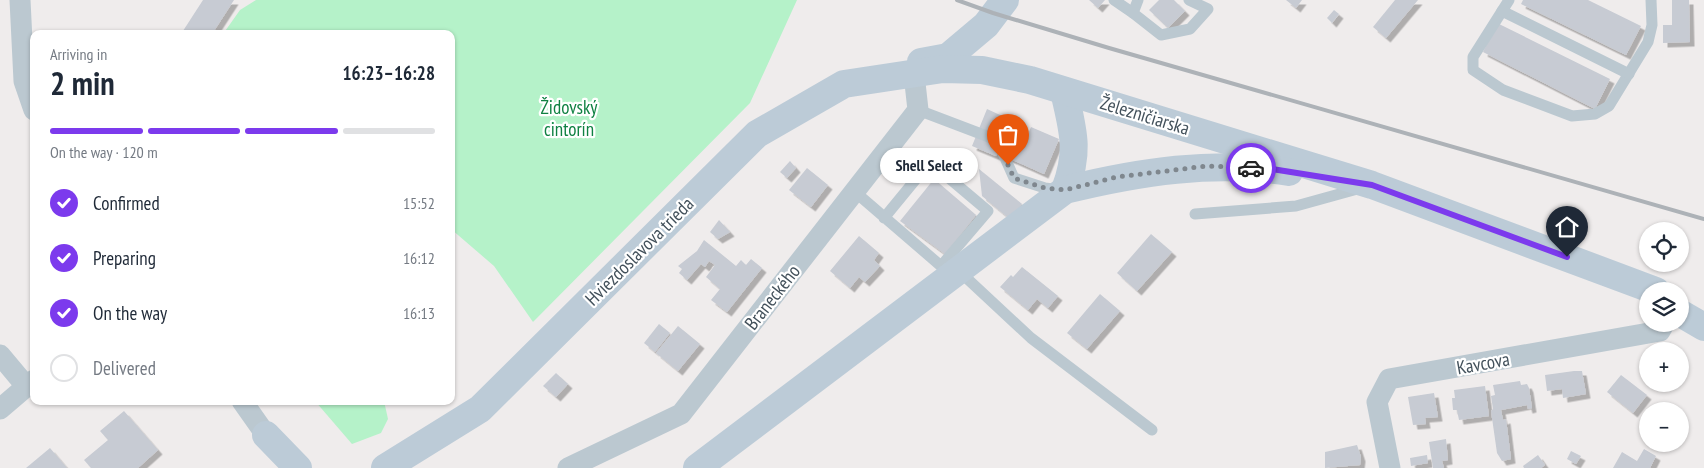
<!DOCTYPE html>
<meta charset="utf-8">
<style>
:root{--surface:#fff;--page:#f2f2f3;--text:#1f2937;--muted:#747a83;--line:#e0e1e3;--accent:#7c3aed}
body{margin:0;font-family:"PT Sans Narrow",sans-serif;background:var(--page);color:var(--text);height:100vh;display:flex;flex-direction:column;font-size:19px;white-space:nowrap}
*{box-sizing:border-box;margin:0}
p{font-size:16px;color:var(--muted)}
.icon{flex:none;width:28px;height:28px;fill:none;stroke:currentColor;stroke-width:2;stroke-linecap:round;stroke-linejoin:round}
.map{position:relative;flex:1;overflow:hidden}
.sheet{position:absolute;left:30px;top:30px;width:425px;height:375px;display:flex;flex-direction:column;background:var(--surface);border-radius:10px;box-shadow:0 1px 4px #0004}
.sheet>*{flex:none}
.tools{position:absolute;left:1639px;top:222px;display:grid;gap:10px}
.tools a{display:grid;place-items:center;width:50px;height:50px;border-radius:50%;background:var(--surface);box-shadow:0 1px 4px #0004;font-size:25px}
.pin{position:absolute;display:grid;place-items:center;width:42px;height:42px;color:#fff;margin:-51px -21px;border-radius:50% 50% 50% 0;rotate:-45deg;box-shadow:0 0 5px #0007}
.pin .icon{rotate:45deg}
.courier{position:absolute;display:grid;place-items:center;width:50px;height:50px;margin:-25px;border:4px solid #7c3aed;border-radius:50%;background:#fff;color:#222;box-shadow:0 1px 6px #0007}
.bubble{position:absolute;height:35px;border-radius:18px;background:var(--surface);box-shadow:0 1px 4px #0004;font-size:16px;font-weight:700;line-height:35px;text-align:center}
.headline em{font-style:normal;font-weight:700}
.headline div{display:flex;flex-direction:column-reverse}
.headline{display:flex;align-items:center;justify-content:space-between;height:85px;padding:0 20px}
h1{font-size:32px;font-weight:700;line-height:38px}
.bar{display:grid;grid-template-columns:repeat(4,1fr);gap:8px 5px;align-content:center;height:60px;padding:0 20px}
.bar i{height:6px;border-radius:4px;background:var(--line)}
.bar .active{background:var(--accent)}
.bar p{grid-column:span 4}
ol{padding:0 20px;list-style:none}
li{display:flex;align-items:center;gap:15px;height:55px}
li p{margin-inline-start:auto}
li .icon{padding:5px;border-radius:50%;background:var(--accent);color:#fff;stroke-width:4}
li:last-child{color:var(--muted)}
li i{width:28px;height:28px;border:2px solid var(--line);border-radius:50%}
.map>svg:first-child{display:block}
.green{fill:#b5f2c9}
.building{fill:#c7cbd3;filter:url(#shadow)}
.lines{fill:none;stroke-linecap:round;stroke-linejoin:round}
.lane{stroke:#bbc8d0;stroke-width:11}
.street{stroke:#bbc8d0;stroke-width:21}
.secondary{stroke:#bccbd7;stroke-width:28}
.rail{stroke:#adb2b7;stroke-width:4}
.done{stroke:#7f878e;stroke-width:5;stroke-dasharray:0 9}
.route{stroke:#7c3aed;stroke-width:6}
.labels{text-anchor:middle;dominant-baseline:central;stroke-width:4.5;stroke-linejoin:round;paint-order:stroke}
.park-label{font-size:19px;fill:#0f8142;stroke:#fff}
.street-label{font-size:19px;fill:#43515b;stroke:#fff}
</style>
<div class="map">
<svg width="1704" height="468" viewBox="0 0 1704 468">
<defs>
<filter id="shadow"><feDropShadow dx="4.5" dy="4.5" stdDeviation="0" flood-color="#0004"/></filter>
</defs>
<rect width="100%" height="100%" fill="#efecec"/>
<g class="green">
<polygon points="256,0 797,0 750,103 533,322 494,266 451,229 451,34 223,34 240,10"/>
<polygon points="315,401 384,401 388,419 381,433 352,444"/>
</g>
<g class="building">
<polygon points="203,0 234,0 212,34 181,34"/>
<polygon points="1089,0 1105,0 1098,8"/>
<polygon points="1159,0 1174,0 1185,11 1168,28 1149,10"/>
<polygon points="1286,0 1302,0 1296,8"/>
<polygon points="1395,0 1418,0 1386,38 1373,27"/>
<polygon points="1523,0 1588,0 1641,26 1626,55 1521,4"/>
<polygon points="1672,0 1689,0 1690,42 1663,43 1663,25 1672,25"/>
<polygon points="1334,10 1339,14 1332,23 1327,18"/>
<polygon points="1497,23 1610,79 1595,109 1483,52"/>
<polygon points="987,109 1011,120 1007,130 1026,139 1031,127 1059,139 1044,174 997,153 996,156 972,146"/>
<polygon points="790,161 796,168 787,178 780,172"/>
<polygon points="807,168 828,185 811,207 789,190"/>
<polygon points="979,169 1022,204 1010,219 982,196"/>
<polygon points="934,179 976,215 945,254 900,221"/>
<polygon points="719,220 730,232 718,239 710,232"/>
<polygon points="1151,234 1172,252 1137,291 1117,273"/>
<polygon points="859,236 879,253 874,260 880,266 865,282 859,277 850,288 830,271"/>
<polygon points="704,240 736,266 741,260 746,265 751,259 762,268 727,312 711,300 720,289 706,277 715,265 709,261 705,267 701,264 687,280 679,273 682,269 678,266 697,251"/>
<polygon points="1022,267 1058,296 1048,308 1037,299 1028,310 1000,287 1011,275 1013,277"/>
<polygon points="1100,294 1120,311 1087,349 1067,333"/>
<polygon points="659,324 670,333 655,352 644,343"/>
<polygon points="678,326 700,344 678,371 656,353"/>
<polygon points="1574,371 1582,371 1586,394 1563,398 1562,389 1547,391 1545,375"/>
<polygon points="556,373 568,384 556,397 543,386"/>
<polygon points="1621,375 1647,395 1633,413 1607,392"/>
<polygon points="1520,381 1521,385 1527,384 1529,388 1532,408 1528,409 1527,405 1501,410 1503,420 1506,419 1511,459 1502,461 1497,453 1491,411 1493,409 1491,396 1495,395 1493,385"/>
<polygon points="1485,386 1489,416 1459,420 1457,410 1453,410 1452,398 1455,398 1454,390"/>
<polygon points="1434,393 1438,417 1425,418 1426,424 1413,425 1408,397"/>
<polygon points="124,411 158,450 138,468 91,468 84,460 108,440 100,431"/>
<polygon points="1648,423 1648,438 1641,435"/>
<polygon points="1446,439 1448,460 1442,461 1444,468 1433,468 1429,442"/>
<polygon points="1357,445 1361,457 1360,465 1325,468 1325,452"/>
<polygon points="50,448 67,468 26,468"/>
<polygon points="1644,449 1656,456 1650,468 1613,468 1622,452 1637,461"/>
<polygon points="1571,451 1581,456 1576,464 1567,459"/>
<polygon points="1427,455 1428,463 1411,466 1410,458"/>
<polygon points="1538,455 1545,465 1541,468 1524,468 1523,466"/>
</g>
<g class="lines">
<g class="lane">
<polyline points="1114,0 1133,13"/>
<polyline points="1138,0 1133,13 1161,35 1190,29 1208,9 1189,0"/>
<polyline points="1509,0 1473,57 1473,70 1503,90 1572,116 1595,114 1609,106 1648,42 1652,25 1651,0"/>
<polyline points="1502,11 1629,74"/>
<polyline points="918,110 997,140 1014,178 1045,188 1060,190"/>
<polyline points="854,191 941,266 988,211 930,162 884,218"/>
<polyline points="1195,214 1296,206 1361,188"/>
<polyline points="959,271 1031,338 1152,430"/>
</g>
<g class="street">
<polyline points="20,0 24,81 34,110"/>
<polyline points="0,355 26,386"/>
<polyline points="242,401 266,435"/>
<polyline points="0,409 34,380"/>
<polyline points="568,468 681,414 918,110 914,74"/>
<polyline points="1390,468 1377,402 1389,379 1660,331 1664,324"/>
</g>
<g class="secondary">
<polyline points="921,62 948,57 986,25 1005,0"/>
<path d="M1064,91c9,40 16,59 1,99"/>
<polyline points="1680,313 1704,327"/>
<polyline points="266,435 298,468"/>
<polyline points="385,468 480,409 757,134 844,84 943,69 982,70 1030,80 1372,185 1656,291"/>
<path d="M697,468l368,-278c73,-18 149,-30 224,-18"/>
</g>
<polyline class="rail" points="957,0 993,13 1109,48 1704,219"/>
</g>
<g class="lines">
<polyline class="done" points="1008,165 1014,178 1045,188 1065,190 1117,177 1207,166 1251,168"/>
<polyline class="route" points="1251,168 1272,169 1372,185 1567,257"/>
</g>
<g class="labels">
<g class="park-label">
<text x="569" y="107">Židovský<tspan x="569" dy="22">cintorín</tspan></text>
</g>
<g class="street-label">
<text transform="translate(1145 115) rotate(17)">Železničiarska</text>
<text transform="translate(639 251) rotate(-45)">Hviezdoslavova trieda</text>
<text transform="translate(772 297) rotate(-52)">Braneckého</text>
<text transform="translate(1483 363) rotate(-10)">Kavcova</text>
</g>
</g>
</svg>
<div class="tools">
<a><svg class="icon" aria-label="locate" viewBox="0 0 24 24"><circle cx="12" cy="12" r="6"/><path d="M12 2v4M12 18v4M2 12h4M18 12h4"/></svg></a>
<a><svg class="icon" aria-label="layers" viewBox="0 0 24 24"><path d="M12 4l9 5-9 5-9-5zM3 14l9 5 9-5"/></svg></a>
<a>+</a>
<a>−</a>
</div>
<div class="pin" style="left:1008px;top:165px;background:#ea580c"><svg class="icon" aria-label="bag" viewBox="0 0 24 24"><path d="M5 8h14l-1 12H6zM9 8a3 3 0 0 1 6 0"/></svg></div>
<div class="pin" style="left:1567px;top:257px;background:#1f2937"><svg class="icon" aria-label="home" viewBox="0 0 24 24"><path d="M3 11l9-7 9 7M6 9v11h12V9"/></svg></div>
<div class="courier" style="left:1251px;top:168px"><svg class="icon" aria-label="car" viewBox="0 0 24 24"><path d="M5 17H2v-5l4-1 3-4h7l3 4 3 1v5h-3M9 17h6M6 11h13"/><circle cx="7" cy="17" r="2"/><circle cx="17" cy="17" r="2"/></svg></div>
<div class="bubble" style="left:880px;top:148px;width:98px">Shell Select</div>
<section class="sheet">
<div class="headline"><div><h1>2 min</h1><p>Arriving in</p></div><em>16:23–16:28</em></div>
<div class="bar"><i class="active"></i><i class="active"></i><i class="active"></i><i></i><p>On the way · 120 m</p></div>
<ol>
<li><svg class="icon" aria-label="check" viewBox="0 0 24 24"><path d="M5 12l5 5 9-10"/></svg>Confirmed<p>15:52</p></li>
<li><svg class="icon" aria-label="check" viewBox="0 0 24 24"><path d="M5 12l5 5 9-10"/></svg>Preparing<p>16:12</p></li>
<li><svg class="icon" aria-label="check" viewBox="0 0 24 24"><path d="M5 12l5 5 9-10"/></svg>On the way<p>16:13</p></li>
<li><i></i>Delivered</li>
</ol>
</section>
</div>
